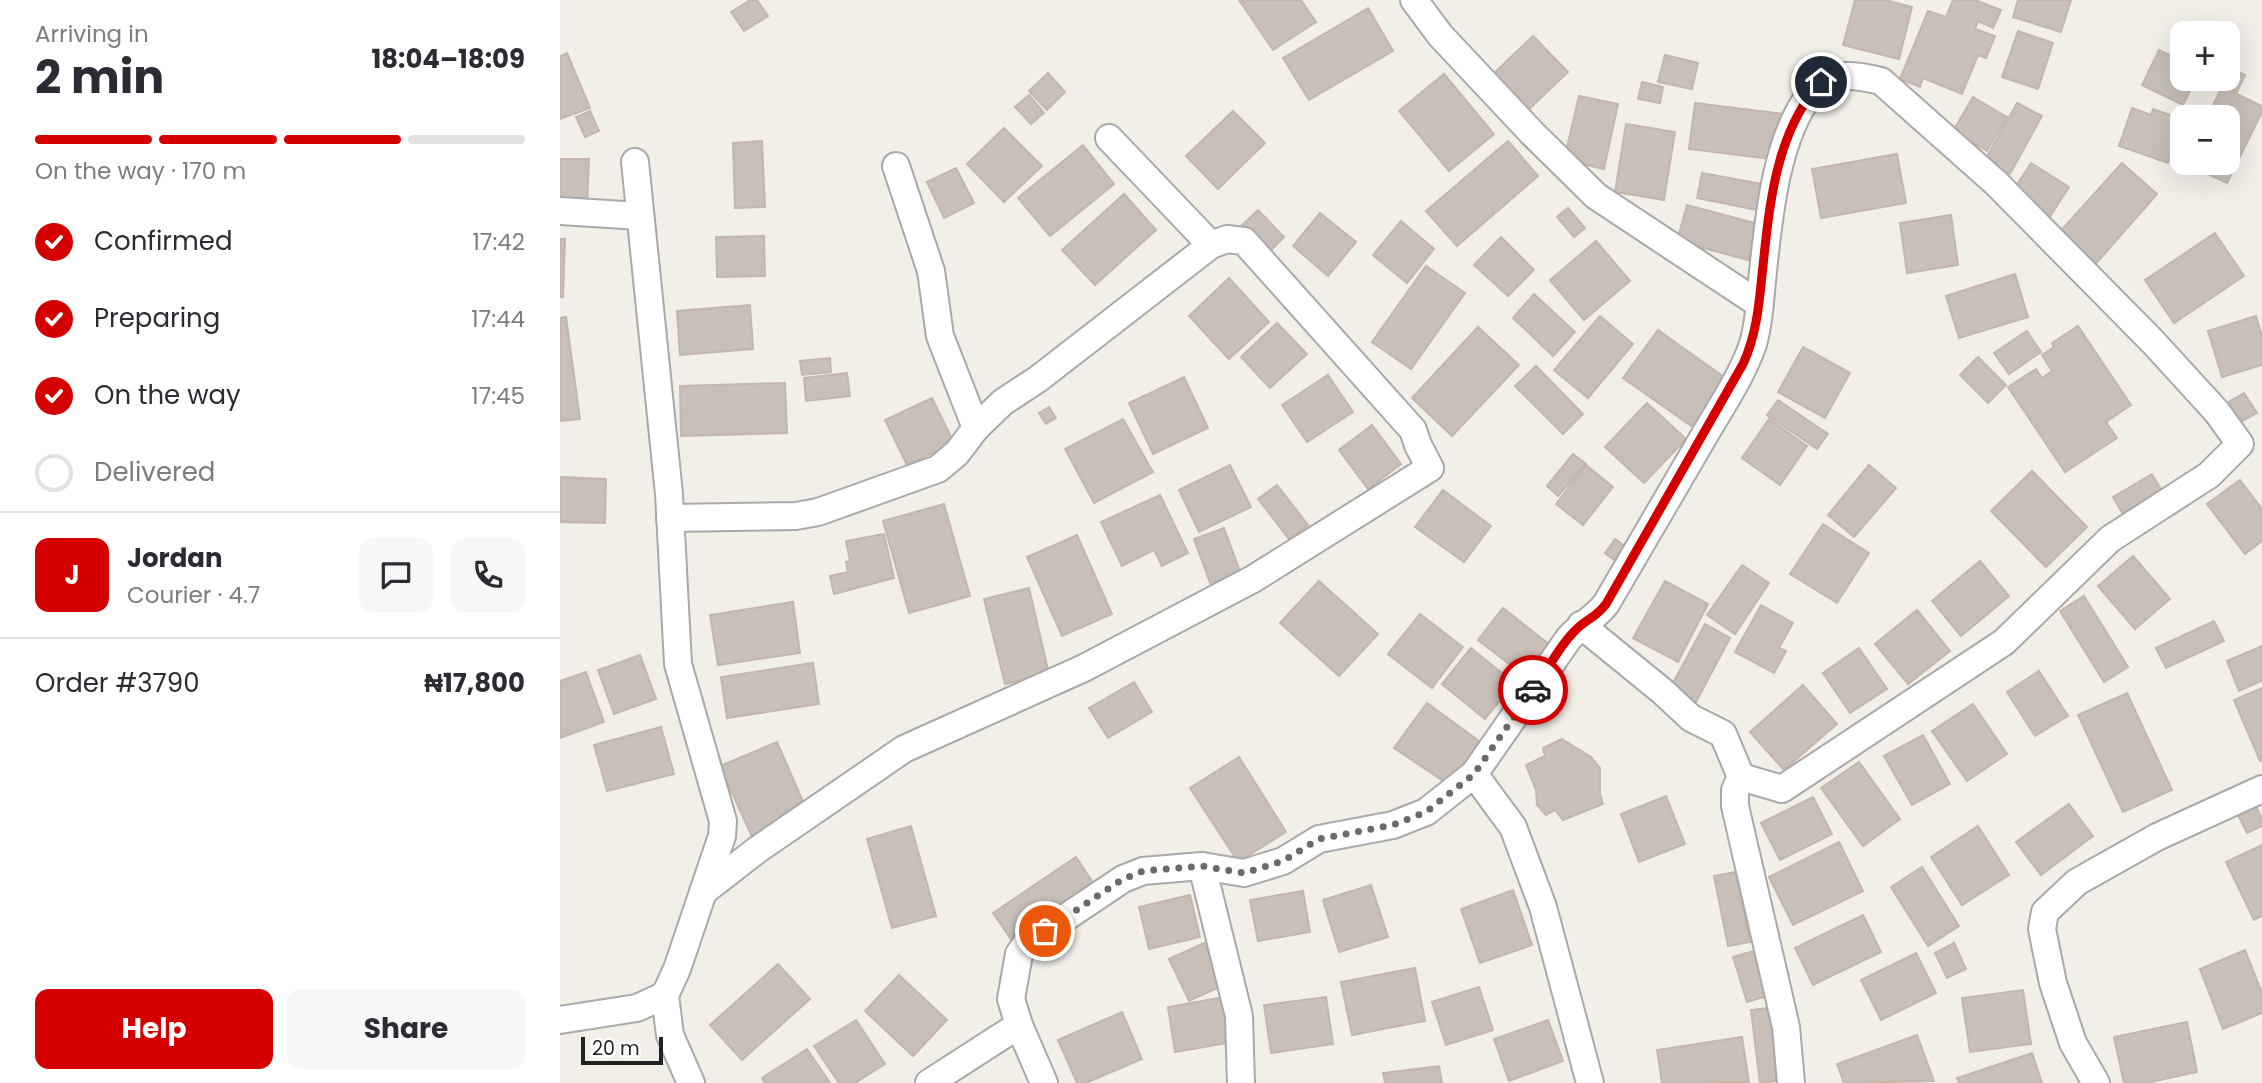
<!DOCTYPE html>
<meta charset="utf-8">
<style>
:root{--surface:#fff;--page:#f7f7f7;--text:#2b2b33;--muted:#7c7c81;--line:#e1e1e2;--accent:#d40000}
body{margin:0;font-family:Poppins,sans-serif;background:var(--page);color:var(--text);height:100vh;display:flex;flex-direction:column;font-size:26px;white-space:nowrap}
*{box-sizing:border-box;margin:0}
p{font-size:23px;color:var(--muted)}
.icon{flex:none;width:38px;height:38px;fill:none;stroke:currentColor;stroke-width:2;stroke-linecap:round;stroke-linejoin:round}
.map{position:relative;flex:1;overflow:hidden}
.details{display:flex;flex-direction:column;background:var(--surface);width:560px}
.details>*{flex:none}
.controls{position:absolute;left:1610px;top:21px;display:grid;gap:14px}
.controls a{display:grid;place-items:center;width:70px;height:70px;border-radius:14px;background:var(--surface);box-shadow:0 7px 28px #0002;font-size:35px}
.scale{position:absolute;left:21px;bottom:18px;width:82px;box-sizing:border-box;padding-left:7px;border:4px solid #222;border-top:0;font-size:19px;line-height:24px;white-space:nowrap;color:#222;-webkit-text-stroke:5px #fff;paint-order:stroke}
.pin{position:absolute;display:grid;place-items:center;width:60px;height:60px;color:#fff;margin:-30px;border:4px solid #fff;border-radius:50%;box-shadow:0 2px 7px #0007}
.courier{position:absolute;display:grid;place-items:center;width:70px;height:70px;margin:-35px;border:5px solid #d40000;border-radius:50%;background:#fff;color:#222;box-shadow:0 2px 9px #0007}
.summary em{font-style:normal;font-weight:700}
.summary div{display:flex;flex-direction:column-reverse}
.summary{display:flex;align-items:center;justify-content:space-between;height:119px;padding:0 35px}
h1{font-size:46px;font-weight:700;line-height:52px}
.bar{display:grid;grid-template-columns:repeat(4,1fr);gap:10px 7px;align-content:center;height:84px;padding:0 35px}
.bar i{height:9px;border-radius:5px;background:var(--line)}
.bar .current{background:var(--accent)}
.bar p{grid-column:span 4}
.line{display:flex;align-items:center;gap:18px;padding:0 35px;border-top:2px solid var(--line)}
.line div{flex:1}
.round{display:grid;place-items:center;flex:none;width:74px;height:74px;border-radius:14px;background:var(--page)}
ol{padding:0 35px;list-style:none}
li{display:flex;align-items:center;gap:21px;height:77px}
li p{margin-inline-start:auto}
li .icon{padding:7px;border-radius:50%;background:var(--accent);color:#fff;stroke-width:4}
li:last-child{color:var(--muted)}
li i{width:38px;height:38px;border:4px solid var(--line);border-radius:50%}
.cta{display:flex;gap:14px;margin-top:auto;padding:14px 35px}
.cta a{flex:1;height:80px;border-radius:14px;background:var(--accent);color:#fff;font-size:28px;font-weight:700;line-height:80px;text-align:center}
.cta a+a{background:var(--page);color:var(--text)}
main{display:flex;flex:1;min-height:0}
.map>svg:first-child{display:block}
.building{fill:#c7bfb8;stroke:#c4b6ab;stroke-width:2}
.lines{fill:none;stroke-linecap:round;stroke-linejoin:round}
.minor-casing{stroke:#a9a9a9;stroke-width:30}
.minor{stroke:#fff;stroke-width:26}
.done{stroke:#6b6a68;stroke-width:7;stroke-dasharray:0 12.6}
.route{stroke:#d40000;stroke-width:9}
</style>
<main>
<section class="details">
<div class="summary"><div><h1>2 min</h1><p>Arriving in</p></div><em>18:04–18:09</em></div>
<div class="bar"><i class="current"></i><i class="current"></i><i class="current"></i><i></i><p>On the way · 170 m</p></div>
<ol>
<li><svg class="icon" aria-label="check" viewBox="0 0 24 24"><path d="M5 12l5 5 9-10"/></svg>Confirmed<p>17:42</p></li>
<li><svg class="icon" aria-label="check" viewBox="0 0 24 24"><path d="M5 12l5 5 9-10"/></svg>Preparing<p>17:44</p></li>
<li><svg class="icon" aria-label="check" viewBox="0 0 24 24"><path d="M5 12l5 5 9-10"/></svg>On the way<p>17:45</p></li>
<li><i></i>Delivered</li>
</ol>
<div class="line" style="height:126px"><b class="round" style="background:var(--accent);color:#fff">J</b><div><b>Jordan</b><p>Courier · 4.7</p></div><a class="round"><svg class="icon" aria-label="chat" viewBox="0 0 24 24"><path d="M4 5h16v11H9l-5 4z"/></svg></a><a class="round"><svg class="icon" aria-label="phone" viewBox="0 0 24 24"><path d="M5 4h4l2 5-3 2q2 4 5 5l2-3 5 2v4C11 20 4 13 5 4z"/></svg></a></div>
<div class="line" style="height:91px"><div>Order #3790</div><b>₦17,800</b></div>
<div class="cta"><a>Help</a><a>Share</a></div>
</section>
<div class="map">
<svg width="1702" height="1083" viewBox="0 0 1702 1083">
<rect width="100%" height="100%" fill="#f2efe9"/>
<g class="building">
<polygon points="190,0 197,0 208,16 184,31 171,12"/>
<polygon points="679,0 741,0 756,22 713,50"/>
<polygon points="1295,0 1325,0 1352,7 1339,59 1283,45"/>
<polygon points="1393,0 1415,0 1441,10 1433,28 1418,21 1415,29 1435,36 1426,58 1418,55 1402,94 1363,78 1360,87 1340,79 1368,11 1386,17"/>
<polygon points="1458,0 1511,0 1501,32 1453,17"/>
<polygon points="808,8 833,51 749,100 723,58"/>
<polygon points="1458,31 1493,43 1478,89 1442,77"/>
<polygon points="973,36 1008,72 966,112 931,76"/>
<polygon points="1599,50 1622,61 1622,79 1636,79 1623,105 1582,85"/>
<polygon points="7,53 30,108 0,119 0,56"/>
<polygon points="1105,55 1138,63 1132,89 1098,82"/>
<polygon points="1668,67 1685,75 1677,92 1659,83 1661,79 1668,79"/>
<polygon points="488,73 505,92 487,110 469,91"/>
<polygon points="884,74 934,134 889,171 839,111"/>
<polygon points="1082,82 1103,87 1100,103 1078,99"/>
<polygon points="1662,87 1702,106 1702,112 1667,183 1625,163 1668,163 1668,117 1647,117"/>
<polygon points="469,95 484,113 471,124 455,107"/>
<polygon points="1019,96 1058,104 1044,169 1004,160"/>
<polygon points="1413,97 1447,117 1427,151 1393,131"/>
<polygon points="1135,103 1225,114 1218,160 1129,149"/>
<polygon points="1457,103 1482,116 1450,174 1425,160"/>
<polygon points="1572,108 1591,115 1593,109 1622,119 1608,163 1559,146"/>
<polygon points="30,111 39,131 25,137 16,117"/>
<polygon points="673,111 705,143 658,189 626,156"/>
<polygon points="1066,124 1115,132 1104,200 1055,192"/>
<polygon points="444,128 482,166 444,202 407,164"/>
<polygon points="202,141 205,207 175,208 173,143"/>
<polygon points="948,141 978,176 897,246 866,211"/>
<polygon points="523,145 554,184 490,236 458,198"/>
<polygon points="1337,154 1346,203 1261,218 1252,169"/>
<polygon points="0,159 29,159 27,208 0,207"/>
<polygon points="1471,163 1509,187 1489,218 1451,194"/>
<polygon points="1562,163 1597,194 1533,267 1497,235"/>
<polygon points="396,168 414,203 384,218 367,182"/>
<polygon points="1142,173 1208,185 1202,211 1137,198"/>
<polygon points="564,194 596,230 535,285 502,250"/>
<polygon points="1127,205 1198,224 1188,260 1117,241"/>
<polygon points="1008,208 1025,228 1014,237 997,217"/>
<polygon points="698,210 724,237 704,257 677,230"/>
<polygon points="760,213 796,242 768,276 733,246"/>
<polygon points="1391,215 1398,265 1347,273 1340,223"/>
<polygon points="841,221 874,249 847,283 813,255"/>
<polygon points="1655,233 1684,276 1614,323 1585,280"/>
<polygon points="204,236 205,276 157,277 156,237"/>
<polygon points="941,237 974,270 948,296 914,265"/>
<polygon points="0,239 5,239 3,297 0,297"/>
<polygon points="1036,241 1070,281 1024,320 990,280"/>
<polygon points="866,266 905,293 851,369 812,342"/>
<polygon points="1455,274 1468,317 1399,338 1386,296"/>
<polygon points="669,278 709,322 669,359 629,316"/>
<polygon points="974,294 1015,332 993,356 953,318"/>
<polygon points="190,305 193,349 120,355 117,311"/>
<polygon points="1040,316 1073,344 1028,398 994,370"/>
<polygon points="1696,316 1702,336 1702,365 1662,377 1648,331"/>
<polygon points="6,317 20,419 0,421 0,318"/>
<polygon points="717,323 747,354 710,388 681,357"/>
<polygon points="1518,326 1571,405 1546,422 1557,438 1505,472 1448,387 1476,369 1482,378 1492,371 1482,355 1494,347 1492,343"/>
<polygon points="918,327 959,365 892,436 852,398"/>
<polygon points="1098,330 1171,382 1137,430 1063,378"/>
<polygon points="1467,331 1481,352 1449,374 1434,353"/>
<polygon points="1243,347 1290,373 1265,418 1218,392"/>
<polygon points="1418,357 1446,385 1428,403 1400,375"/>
<polygon points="270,358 271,372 242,375 240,361"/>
<polygon points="976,366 1023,414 1003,434 955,386"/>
<polygon points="287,373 290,396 246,401 244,378"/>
<polygon points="768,375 793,412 747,442 722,405"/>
<polygon points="624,377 648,428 593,454 569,403"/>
<polygon points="225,383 227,433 121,436 120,386"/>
<polygon points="1684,393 1697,413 1677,424 1665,404"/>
<polygon points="372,398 394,443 347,465 325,420"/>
<polygon points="1218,400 1268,434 1257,449 1207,415"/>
<polygon points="1087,403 1126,439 1084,483 1045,447"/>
<polygon points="489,407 496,418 486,424 479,413"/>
<polygon points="563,419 593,472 534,503 505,449"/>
<polygon points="1209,419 1247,446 1220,485 1182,458"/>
<polygon points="812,425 841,464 808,489 779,450"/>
<polygon points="1013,454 1026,464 998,496 987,486"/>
<polygon points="670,465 691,507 639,532 619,490"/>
<polygon points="1026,465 1053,487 1023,525 996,504"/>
<polygon points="1309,465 1336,488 1294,537 1268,515"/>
<polygon points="1472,471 1527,527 1486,567 1431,511"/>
<polygon points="1592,474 1602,491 1563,514 1553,497"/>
<polygon points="0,477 46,479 45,523 0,522"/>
<polygon points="1680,480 1702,509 1702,541 1685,554 1647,504"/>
<polygon points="717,485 748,525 729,539 698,499"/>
<polygon points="883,490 931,526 904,562 855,527"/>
<polygon points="600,495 628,553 602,566 594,550 562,566 541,522"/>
<polygon points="384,504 410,596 349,613 323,521"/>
<polygon points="1263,524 1309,553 1277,603 1230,574"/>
<polygon points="664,528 682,577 652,588 634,539"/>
<polygon points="324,534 334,578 274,594 270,576 288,572 286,562 290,561 286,541"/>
<polygon points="517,535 552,614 502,636 467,557"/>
<polygon points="1055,539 1072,551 1061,565 1045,553"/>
<polygon points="1573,556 1610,599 1575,629 1538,586"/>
<polygon points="1420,561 1449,596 1401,636 1372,601"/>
<polygon points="1182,565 1209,583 1175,634 1147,615"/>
<polygon points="759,581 818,634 779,676 720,623"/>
<polygon points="1105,581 1148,604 1118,662 1073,638"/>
<polygon points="469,588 489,674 445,684 424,599"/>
<polygon points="1524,596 1568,667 1544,682 1500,611"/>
<polygon points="233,602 240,653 158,665 150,615"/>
<polygon points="1201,605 1233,623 1219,648 1226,651 1214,673 1175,652"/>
<polygon points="943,608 990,645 966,677 918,640"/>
<polygon points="1357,610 1390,651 1348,684 1315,644"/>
<polygon points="860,614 903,647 872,688 828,654"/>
<polygon points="1654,621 1664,641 1606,668 1596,648"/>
<polygon points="1145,624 1170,638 1135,704 1109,690"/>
<polygon points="1702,646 1702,681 1679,691 1667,661"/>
<polygon points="911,648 954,683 925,719 882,684"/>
<polygon points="1299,648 1327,689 1290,713 1263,673"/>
<polygon points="80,655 96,699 54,714 38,670"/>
<polygon points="253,663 259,704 167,718 161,677"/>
<polygon points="1479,671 1508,716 1475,736 1447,692"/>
<polygon points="26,672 44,722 0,738 0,681"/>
<polygon points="574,682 592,712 548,738 529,708"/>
<polygon points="1243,685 1277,724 1224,770 1190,732"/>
<polygon points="1702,688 1702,760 1700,761 1674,700"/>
<polygon points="1567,693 1612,790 1563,812 1518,715"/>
<polygon points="867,703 923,744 892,787 834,748"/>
<polygon points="1413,704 1447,754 1407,781 1372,731"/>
<polygon points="101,727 114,774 47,791 34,745"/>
<polygon points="1363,735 1390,784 1352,805 1324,756"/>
<polygon points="1002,739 1031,757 1040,768 1040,794 1043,804 1003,820 995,810 986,815 977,805 976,790 966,765 985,756 983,748"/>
<polygon points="217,742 248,813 192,837 160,766"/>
<polygon points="679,757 726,832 678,862 630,788"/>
<polygon points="1299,762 1340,819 1303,846 1261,788"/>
<polygon points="1106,796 1125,844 1079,862 1061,814"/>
<polygon points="1253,797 1272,834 1220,860 1201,823"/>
<polygon points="1509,804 1533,836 1481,875 1456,842"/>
<polygon points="1696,806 1702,819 1702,826 1687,833 1678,815"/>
<polygon points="351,826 376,916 332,928 307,839"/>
<polygon points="1418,826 1449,875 1402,905 1371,857"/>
<polygon points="1279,842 1303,891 1233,925 1209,877"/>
<polygon points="1702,845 1702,916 1694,920 1666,862"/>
<polygon points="516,857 538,890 455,945 433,913"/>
<polygon points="1362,867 1399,926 1368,946 1331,887"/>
<polygon points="1176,872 1190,942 1168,946 1154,876"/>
<polygon points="811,885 828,937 779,952 763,900"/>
<polygon points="953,890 972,945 920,963 901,909"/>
<polygon points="743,891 750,932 698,941 690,900"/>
<polygon points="630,895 640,937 589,949 579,907"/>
<polygon points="1303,915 1321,952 1253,985 1235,948"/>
<polygon points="644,943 664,985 629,1001 609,959"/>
<polygon points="1394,943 1406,969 1387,978 1375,953"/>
<polygon points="1197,950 1210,995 1187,1002 1173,957"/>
<polygon points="1685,950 1702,993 1702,1013 1663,1029 1640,969"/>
<polygon points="1356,953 1376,993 1321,1020 1301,980"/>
<polygon points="218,964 250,999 182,1060 150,1025"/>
<polygon points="855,968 865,1021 792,1035 781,982"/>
<polygon points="339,975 387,1020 353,1056 305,1011"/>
<polygon points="919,987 933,1030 886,1045 872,1002"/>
<polygon points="1463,990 1471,1044 1410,1052 1402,998"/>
<polygon points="665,997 673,1042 615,1052 608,1007"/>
<polygon points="766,997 773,1044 711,1053 704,1005"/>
<polygon points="1216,1007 1225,1080 1200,1083 1191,1010"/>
<polygon points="562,1012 582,1059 526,1083 517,1083 498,1040"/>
<polygon points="296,1020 325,1064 295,1083 279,1083 254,1046"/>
<polygon points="988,1020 1003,1061 949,1081 934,1039"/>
<polygon points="1627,1022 1637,1072 1586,1083 1564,1083 1554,1037"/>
<polygon points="1357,1035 1374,1081 1284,1083 1277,1064"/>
<polygon points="1182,1037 1189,1082 1102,1083 1097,1050"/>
<polygon points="247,1049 270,1083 205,1083 202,1078"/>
<polygon points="1472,1053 1482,1083 1399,1083 1397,1078"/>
<polygon points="879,1066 882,1083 825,1083 823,1073"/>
</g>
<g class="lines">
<defs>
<g id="minor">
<polyline points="854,0 880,35 972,133 1036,196 1199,304"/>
<polyline points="549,138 651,245"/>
<polyline points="336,166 371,271 380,336 416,428"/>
<polyline points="0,211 80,216"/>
<polyline points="110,518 236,516 258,512 378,469 397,453 416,428 443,402 478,379 651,245 667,239 684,241 853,430 858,445 870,468 693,579 524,668 344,749 197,850 143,892"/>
<polyline points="1021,625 1102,691 1131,718 1163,734 1181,777"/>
<polyline points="914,774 953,827 983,907 1030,1083"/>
<polyline points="642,866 679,1016 681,1083"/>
<polyline points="105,995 110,1035 131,1083"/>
<polyline points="0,1020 77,1008 105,995 117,969 162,836 163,821 118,664 109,494 75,162"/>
<polyline points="459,1025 484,1083"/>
<path d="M369,1083l90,-58 -8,-26 8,-45 7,-10 97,-65 20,-8 59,-5 42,7 39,-12 36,-22 74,-14 33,-13 48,-38 95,-136c12,-13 26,-20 37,-34 31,-54 63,-107 94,-161 18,-32 41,-64 53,-99 6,-20 7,-43 9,-63 6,-57 13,-144 50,-189 18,-22 45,-17 69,-11l115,102 157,159 64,70 23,32 -31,31 -99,64 -106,103 -222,147 -41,-12 -6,13v16l51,221 5,56"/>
<polyline points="1536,1083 1513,1043 1493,983 1482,929 1485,912 1517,882 1597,837 1702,789"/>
</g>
</defs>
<use href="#minor" class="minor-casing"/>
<use href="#minor" class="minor"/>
</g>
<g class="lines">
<polyline class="done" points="485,931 563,879 583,871 642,866 684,873 723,861 759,839 833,825 866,812 914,774 973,690"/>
<path class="route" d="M973,690c15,-20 28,-48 47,-64 11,-9 17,-10 26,-22l137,-240c13,-28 16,-58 19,-89 7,-64 12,-142 59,-193"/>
</g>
</svg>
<div class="controls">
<a>+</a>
<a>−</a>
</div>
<div class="scale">20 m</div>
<div class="pin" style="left:485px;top:931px;background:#ea580c"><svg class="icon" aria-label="bag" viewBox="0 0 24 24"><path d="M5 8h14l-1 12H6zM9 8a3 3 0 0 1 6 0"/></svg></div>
<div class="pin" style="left:1261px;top:82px;background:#1f2937"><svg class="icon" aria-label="home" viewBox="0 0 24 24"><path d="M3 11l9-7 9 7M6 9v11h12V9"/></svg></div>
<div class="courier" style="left:973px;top:690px"><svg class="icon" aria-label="car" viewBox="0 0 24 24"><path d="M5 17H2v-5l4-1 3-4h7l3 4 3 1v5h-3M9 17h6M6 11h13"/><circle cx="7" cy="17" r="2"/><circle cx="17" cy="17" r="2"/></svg></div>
</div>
</main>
